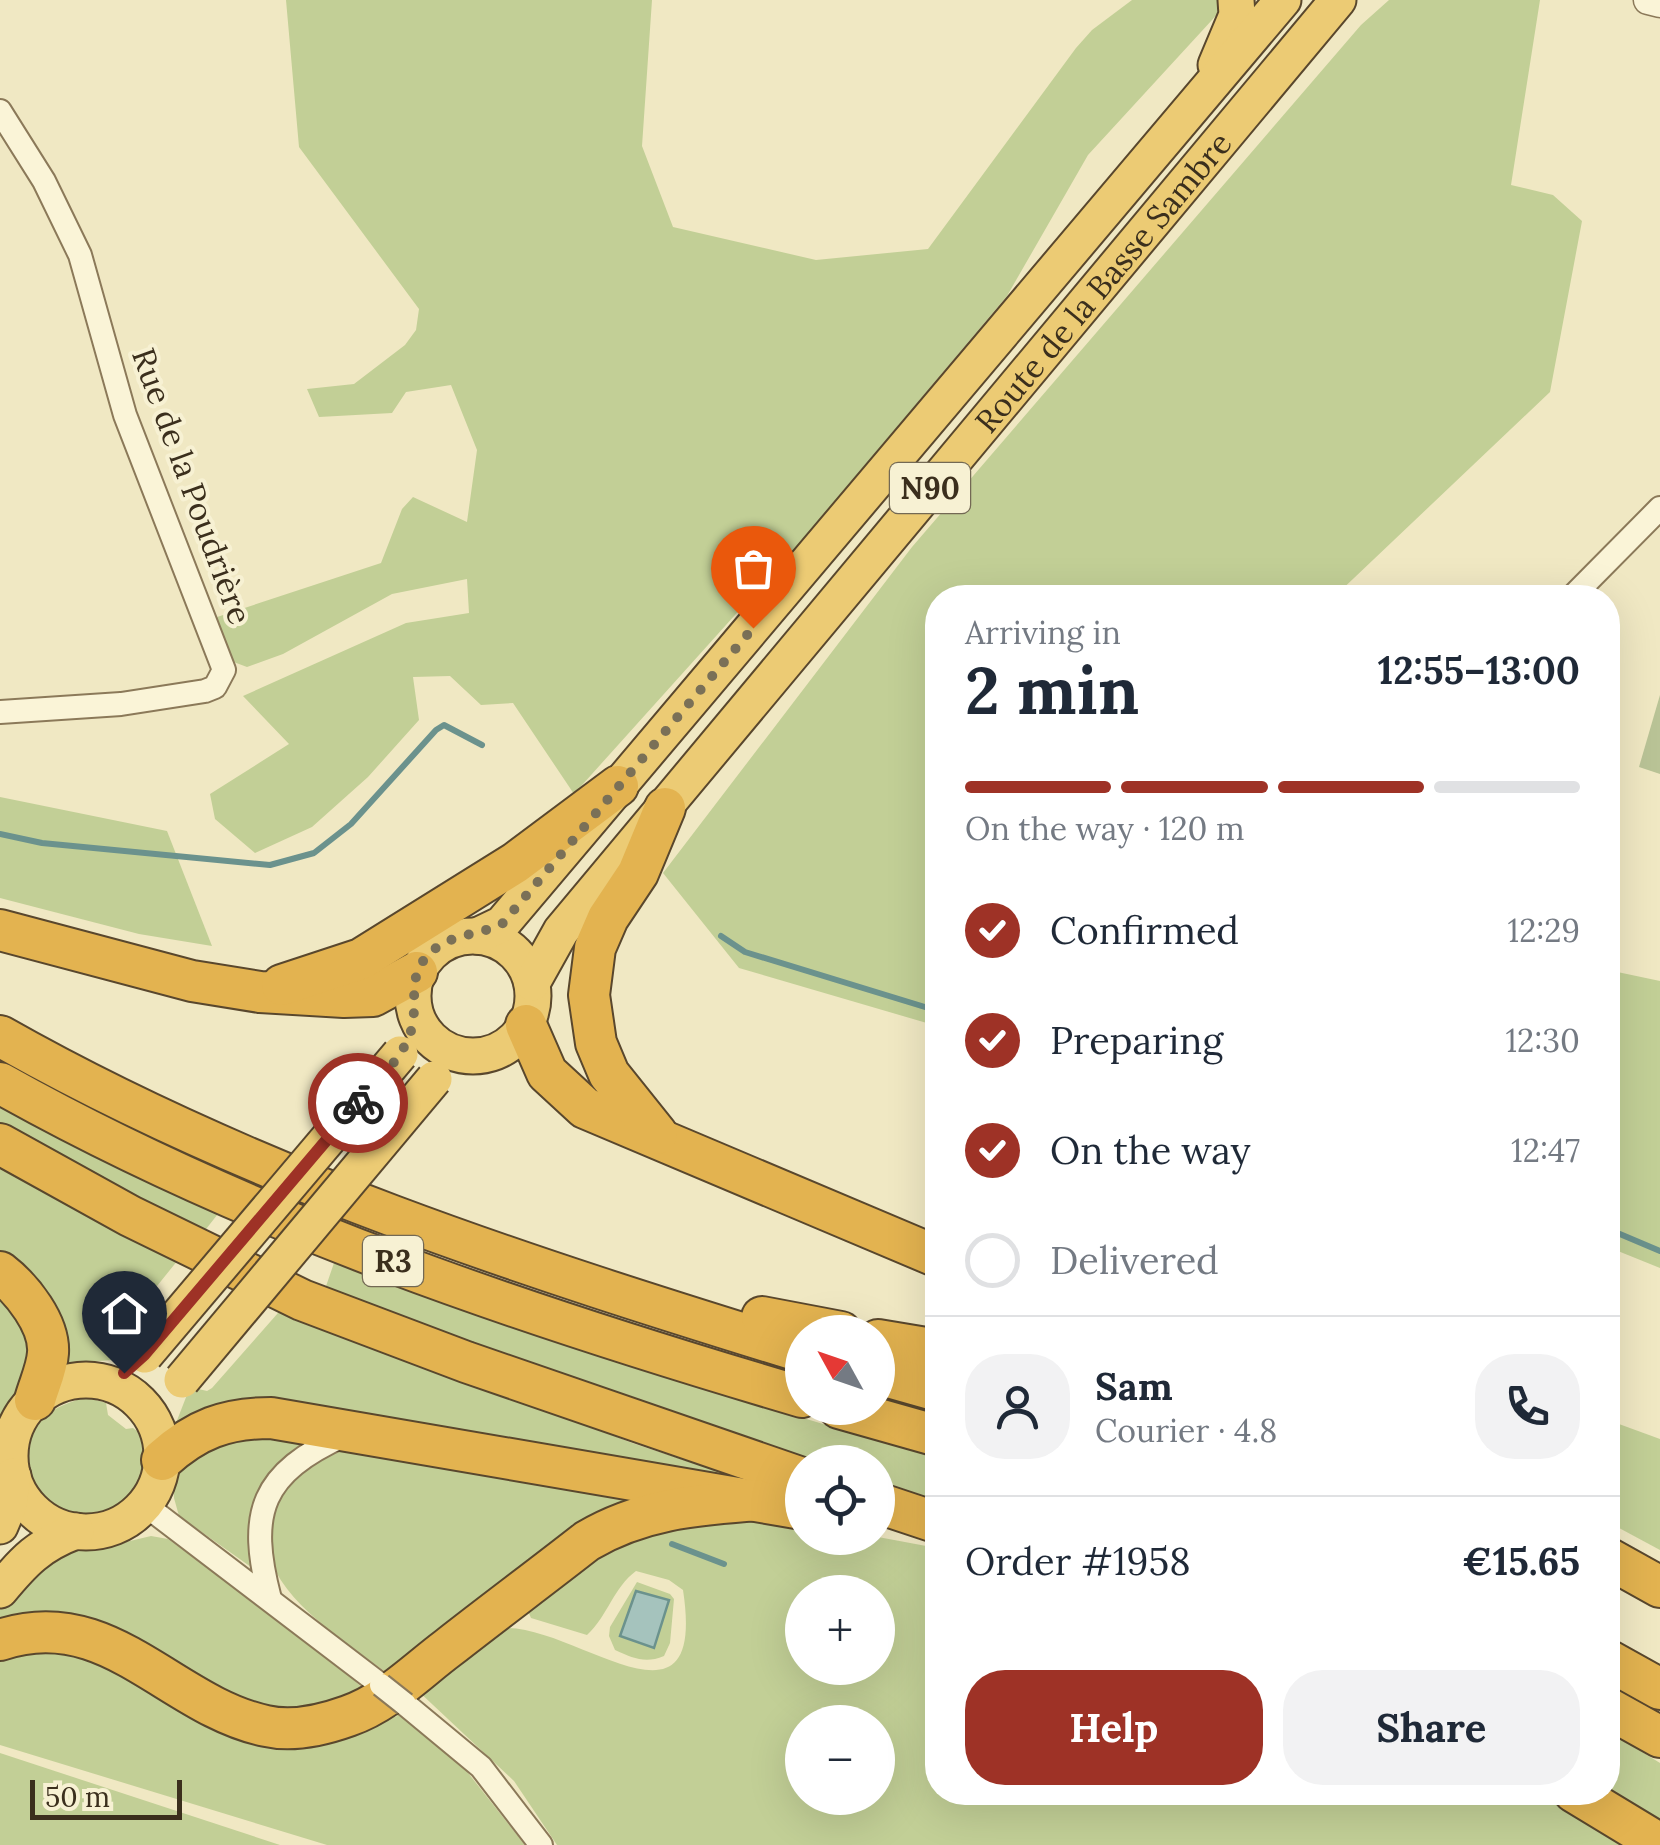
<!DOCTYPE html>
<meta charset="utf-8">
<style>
:root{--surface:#fff;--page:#f2f2f3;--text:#1f2937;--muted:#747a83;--line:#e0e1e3;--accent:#9e3226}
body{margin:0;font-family:Lora,serif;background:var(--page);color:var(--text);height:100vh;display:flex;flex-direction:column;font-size:38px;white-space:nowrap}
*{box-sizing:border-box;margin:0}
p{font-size:32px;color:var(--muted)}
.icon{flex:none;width:55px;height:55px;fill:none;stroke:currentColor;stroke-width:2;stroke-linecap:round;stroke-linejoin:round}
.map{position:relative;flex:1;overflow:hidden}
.side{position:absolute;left:925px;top:585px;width:695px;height:1220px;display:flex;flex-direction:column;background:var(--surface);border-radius:40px;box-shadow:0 10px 40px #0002}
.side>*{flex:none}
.needle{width:65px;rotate:310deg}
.buttons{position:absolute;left:785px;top:1315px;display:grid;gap:20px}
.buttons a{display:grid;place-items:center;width:110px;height:110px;border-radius:50%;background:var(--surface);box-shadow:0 10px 40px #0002;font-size:50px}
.scale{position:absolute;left:30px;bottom:25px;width:152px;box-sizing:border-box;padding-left:10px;border:5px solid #3b2f1d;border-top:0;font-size:28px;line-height:35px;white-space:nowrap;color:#3b2f1d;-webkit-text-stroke:8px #f7f1d3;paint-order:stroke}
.pin{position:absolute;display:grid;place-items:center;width:85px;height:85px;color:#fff;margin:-102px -42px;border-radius:50% 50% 50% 0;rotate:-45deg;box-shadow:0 0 10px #0007}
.pin .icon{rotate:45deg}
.courier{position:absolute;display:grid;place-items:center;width:100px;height:100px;margin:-50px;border:8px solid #9e3226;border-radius:50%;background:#fff;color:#222;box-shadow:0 2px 12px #0007}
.overview em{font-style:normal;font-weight:700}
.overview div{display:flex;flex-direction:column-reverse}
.overview{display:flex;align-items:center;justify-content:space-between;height:170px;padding:0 40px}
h1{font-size:65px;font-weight:700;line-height:75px}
.bar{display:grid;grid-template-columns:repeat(4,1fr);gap:15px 10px;align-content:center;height:120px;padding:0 40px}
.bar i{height:12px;border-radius:8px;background:var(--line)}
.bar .current{background:var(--accent)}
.bar p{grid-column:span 4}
.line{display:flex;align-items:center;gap:25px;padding:0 40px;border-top:2px solid var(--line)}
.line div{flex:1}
.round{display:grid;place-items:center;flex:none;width:105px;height:105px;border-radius:40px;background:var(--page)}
ol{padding:0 40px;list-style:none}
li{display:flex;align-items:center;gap:30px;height:110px}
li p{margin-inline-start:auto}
li .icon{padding:10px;border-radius:50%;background:var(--accent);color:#fff;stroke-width:4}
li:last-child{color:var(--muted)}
li i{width:55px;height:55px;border:5px solid var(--line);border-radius:50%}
.action{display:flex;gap:20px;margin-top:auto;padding:20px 40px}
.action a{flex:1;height:115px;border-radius:40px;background:var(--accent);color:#fff;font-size:40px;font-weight:700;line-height:115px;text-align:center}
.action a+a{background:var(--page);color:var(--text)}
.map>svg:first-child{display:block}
.green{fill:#c2cf96;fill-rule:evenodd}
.cemetery{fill:#b9c396}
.water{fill:#a5c3bd;stroke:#6b928d;stroke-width:2.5}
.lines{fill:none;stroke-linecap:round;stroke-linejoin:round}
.stream{stroke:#6b928d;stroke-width:6}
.minor-casing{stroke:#8b7959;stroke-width:26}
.tertiary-casing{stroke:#8b7959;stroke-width:31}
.trunk-casing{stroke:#59472d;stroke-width:39}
.motorway-casing{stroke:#59472d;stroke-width:44}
.minor{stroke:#faf4d7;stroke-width:22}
.tertiary{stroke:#faf4d7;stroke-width:28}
.trunk{stroke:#eccb74;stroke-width:35}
.motorway{stroke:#e3b350;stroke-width:40}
.minor-bridge-casing{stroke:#8b7959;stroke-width:26;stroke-linecap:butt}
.trunk-bridge-casing{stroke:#59472d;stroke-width:39;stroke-linecap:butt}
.minor-bridge{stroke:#faf4d7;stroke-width:22}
.trunk-bridge{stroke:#eccb74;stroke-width:35}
.done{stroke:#7a7057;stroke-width:10;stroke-dasharray:0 18}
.route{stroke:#9e3226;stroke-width:12}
.labels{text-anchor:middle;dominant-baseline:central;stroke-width:8;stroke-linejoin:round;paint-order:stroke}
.shield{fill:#f7f1d3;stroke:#736954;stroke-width:2.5}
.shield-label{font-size:30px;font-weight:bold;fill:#3b2f1d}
.street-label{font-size:32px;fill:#3b2f1d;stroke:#f7f1d3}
</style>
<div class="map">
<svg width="1660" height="1845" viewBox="0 0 1660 1845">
<rect width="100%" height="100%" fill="#f0e8c3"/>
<g class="green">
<polygon points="286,0 652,0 642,146 673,227 816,260 928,249 1076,48 1092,30 1132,0 1221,0 1218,13 1212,20 1088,155 1007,296 797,546 574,794 513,703 481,705 450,676 413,677 419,720 368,777 312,827 255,853 215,819 210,794 289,744 243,696 406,623 469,613 467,579 392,594 283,654 247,667 231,661 214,618 381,563 402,509 413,497 467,522 477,450 451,385 406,392 392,413 319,417 307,389 354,384 405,345 416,330 419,309 299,147"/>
<polygon points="1389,0 1540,0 1511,185 1553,195 1582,221 1550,392 1334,597 938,598 937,1026 739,968 663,873 912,547 1361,25"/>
<polygon points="0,797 167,831 212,946 139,934 0,898"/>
<polygon points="1608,970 1660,981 1660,1268 1608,1247"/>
<polygon points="0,1106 146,1181 221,1210 199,1238 0,1126"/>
<polygon points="0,1160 178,1260 115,1338 124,1359 76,1363 51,1371 0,1267"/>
<polygon points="334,1263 736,1398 937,1458 937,1502 878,1482 878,1462 815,1462 551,1378 324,1292"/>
<path d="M0,1285c15,30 47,68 25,102 -11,16 -16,18 -25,39z"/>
<polygon points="285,1305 632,1443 763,1486 179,1427 176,1423 190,1387 207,1391 212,1388"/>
<path d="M86,1397l20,6 2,12 18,14 7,-1c13,8 16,26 12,41 -12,43 -65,61 -100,32 -23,-20 -24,-65 -1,-84 11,-10 29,-16 42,-20z"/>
<polygon points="1608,1420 1660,1439 1660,1550 1608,1522"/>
<polygon points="206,1434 335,1435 286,1462 255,1564 251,1567 179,1516 174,1498 173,1468"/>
<path d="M349,1447l307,50 -260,183c-39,-31 -106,-70 -124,-117 -7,-17 -1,-44 6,-61 11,-26 43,-48 71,-55z"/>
<path d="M713,1513l89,10v15l76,-1 59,11 1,244 599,1 101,52h-1081l-43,-64 -98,-92c16,-13 63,-57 80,-60 70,-14 212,124 187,-39l-14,-10 -33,-9c-22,16 -29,46 -49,64l-56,-17 -3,-7 70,-67zM802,1592h76v76h-76zM802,1722h76v76h-76z"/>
<polygon points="151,1536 168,1539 328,1656 371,1696 293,1721 0,1631 0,1605 66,1549 88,1551"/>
<path d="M637,1582l33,12 4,5 -4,44 -6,13c-19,8 -31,2 -49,-6l-6,-14 1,-9z"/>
<polygon points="73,1645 208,1711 388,1710 396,1717 398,1714 461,1764 525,1845 327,1845 0,1745 0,1655"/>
<polygon points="1608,1731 1660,1763 1660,1824 1608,1792"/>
<polygon points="0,1753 280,1845 0,1845"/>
</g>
<polygon class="cemetery" points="1660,695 1660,774 1639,767"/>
<polygon class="water" points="636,1591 669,1600 654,1648 620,1636"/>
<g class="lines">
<g class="stream">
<polyline points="0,834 42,843 270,865 314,853 351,824 436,730 444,725 482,745"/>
<polyline points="721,936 745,952 938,1011"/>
<polyline points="1608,1229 1660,1251"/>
<polyline points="672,1544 724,1564"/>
</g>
<defs>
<g id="minor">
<polyline points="0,111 44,181 80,255 125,415 224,670 215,687 205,691 121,704 0,712"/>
<polyline points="1571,598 1660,508"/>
<polyline points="145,1505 381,1685"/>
<path d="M270,1599c-23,-87 -9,-126 75,-164"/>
<polyline points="405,1704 481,1767 541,1845"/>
</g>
<polyline id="tertiary" points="1648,0 1660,3"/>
<g id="trunk">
<polyline points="1216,65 1237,15 1236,0"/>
<circle cx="473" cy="996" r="60"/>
<polyline points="477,936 502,924 1283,0"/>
<path id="s1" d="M532,983l29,-52 777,-931"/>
<circle cx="86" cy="1456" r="76"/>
<polyline points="0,1526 9,1505 13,1476"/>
<path d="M0,1590c24,-29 39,-45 76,-59"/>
</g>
<g id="motorway">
<polyline points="0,930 192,981 260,992 344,997 373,996 417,972"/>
<polyline points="282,985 361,959 515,863 618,786"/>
<polyline points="526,1025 547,1073 585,1108 938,1257"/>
<path d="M0,1036c252,143 527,231 802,316"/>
<path d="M0,1083c251,141 527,233 802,314"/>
<polyline points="657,1134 609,1074 596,1043 589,995 595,948 608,918 638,873 665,808"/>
<polyline points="0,1144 130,1216 302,1300 466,1362 802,1478"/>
<path d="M0,1272c22,17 50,52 48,81 -1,16 -9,32 -13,47"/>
<polyline points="762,1317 841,1332"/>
<polyline points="878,1340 938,1350"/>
<polyline points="878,1374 938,1391"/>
<polyline points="839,1408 938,1436"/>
<path d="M162,1460c34,-31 64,-42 109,-42l531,91"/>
<polyline points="878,1503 938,1523"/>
<polyline points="1608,1558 1660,1587"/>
<path d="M0,1640c108,-37 170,66 266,86 26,6 57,-1 82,-10 38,-13 68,-44 100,-68 46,-36 93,-71 139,-107 54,-32 108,-36 169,-41"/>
<polyline points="1608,1660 1660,1689"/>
<polyline points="1608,1708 1660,1737"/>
<polyline points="1574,1792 1660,1844"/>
</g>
</defs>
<use href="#minor" class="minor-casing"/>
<use href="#tertiary" class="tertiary-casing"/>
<use href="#trunk" class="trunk-casing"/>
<use href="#motorway" class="motorway-casing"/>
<use href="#minor" class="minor"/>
<use href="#tertiary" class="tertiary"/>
<use href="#trunk" class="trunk"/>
<use href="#motorway" class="motorway"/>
<defs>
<polyline id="minor-bridge" points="381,1685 405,1704"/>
<g id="trunk-bridge">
<polyline points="145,1355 400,1054"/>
<polyline points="182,1380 434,1079"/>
</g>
</defs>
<use href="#minor-bridge" class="minor-bridge-casing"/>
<use href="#trunk-bridge" class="trunk-bridge-casing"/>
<use href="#minor-bridge" class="minor-bridge"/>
<use href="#trunk-bridge" class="trunk-bridge"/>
</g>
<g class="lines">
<path class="done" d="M358,1103c18,-21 43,-43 52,-69 11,-32 -8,-60 26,-86 17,-13 45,-14 66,-24l251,-296"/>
<polyline class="route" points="124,1373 144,1355 358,1103"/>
</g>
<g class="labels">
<g class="shield">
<rect x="890" y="463" width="80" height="50" rx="8"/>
<rect x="363" y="1236" width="60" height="50" rx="8"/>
</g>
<g class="shield-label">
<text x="930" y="488">N90</text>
<text x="393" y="1261">R3</text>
</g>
<g class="street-label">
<text stroke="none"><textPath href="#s1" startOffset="905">Route de la Basse Sambre</textPath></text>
<text transform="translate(192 486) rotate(70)">Rue de la Poudrière</text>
</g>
</g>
</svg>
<div class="buttons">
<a><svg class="needle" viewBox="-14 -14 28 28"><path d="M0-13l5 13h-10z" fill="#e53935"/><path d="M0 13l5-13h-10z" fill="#747a83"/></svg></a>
<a><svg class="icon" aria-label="locate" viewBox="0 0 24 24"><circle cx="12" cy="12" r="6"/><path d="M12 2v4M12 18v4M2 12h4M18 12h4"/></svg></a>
<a>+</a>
<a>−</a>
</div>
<div class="scale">50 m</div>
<div class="pin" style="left:753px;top:628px;background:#ea580c"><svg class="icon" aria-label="bag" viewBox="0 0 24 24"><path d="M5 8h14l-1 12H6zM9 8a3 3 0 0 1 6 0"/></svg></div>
<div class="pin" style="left:124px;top:1373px;background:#1f2937"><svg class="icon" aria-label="home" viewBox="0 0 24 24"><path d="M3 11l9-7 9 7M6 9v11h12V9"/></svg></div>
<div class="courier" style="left:358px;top:1103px"><svg class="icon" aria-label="bike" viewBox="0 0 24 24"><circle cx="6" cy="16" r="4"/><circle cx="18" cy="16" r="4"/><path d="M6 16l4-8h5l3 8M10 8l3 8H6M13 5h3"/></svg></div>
<section class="side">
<div class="overview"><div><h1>2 min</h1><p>Arriving in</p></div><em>12:55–13:00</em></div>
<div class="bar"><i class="current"></i><i class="current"></i><i class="current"></i><i></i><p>On the way · 120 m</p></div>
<ol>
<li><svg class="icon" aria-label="check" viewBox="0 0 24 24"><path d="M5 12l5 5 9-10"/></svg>Confirmed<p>12:29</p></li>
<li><svg class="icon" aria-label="check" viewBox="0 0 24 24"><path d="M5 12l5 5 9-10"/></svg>Preparing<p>12:30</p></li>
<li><svg class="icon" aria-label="check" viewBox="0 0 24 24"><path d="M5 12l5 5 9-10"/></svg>On the way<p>12:47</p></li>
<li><i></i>Delivered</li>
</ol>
<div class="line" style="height:180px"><a class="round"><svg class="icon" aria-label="person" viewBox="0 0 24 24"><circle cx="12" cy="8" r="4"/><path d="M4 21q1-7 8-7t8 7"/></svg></a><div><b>Sam</b><p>Courier · 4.8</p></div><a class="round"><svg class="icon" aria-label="phone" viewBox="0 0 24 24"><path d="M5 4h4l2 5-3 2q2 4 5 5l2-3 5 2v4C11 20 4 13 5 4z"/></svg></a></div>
<div class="line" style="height:130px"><div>Order #1958</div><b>€15.65</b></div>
<div class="action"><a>Help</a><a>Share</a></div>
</section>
</div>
